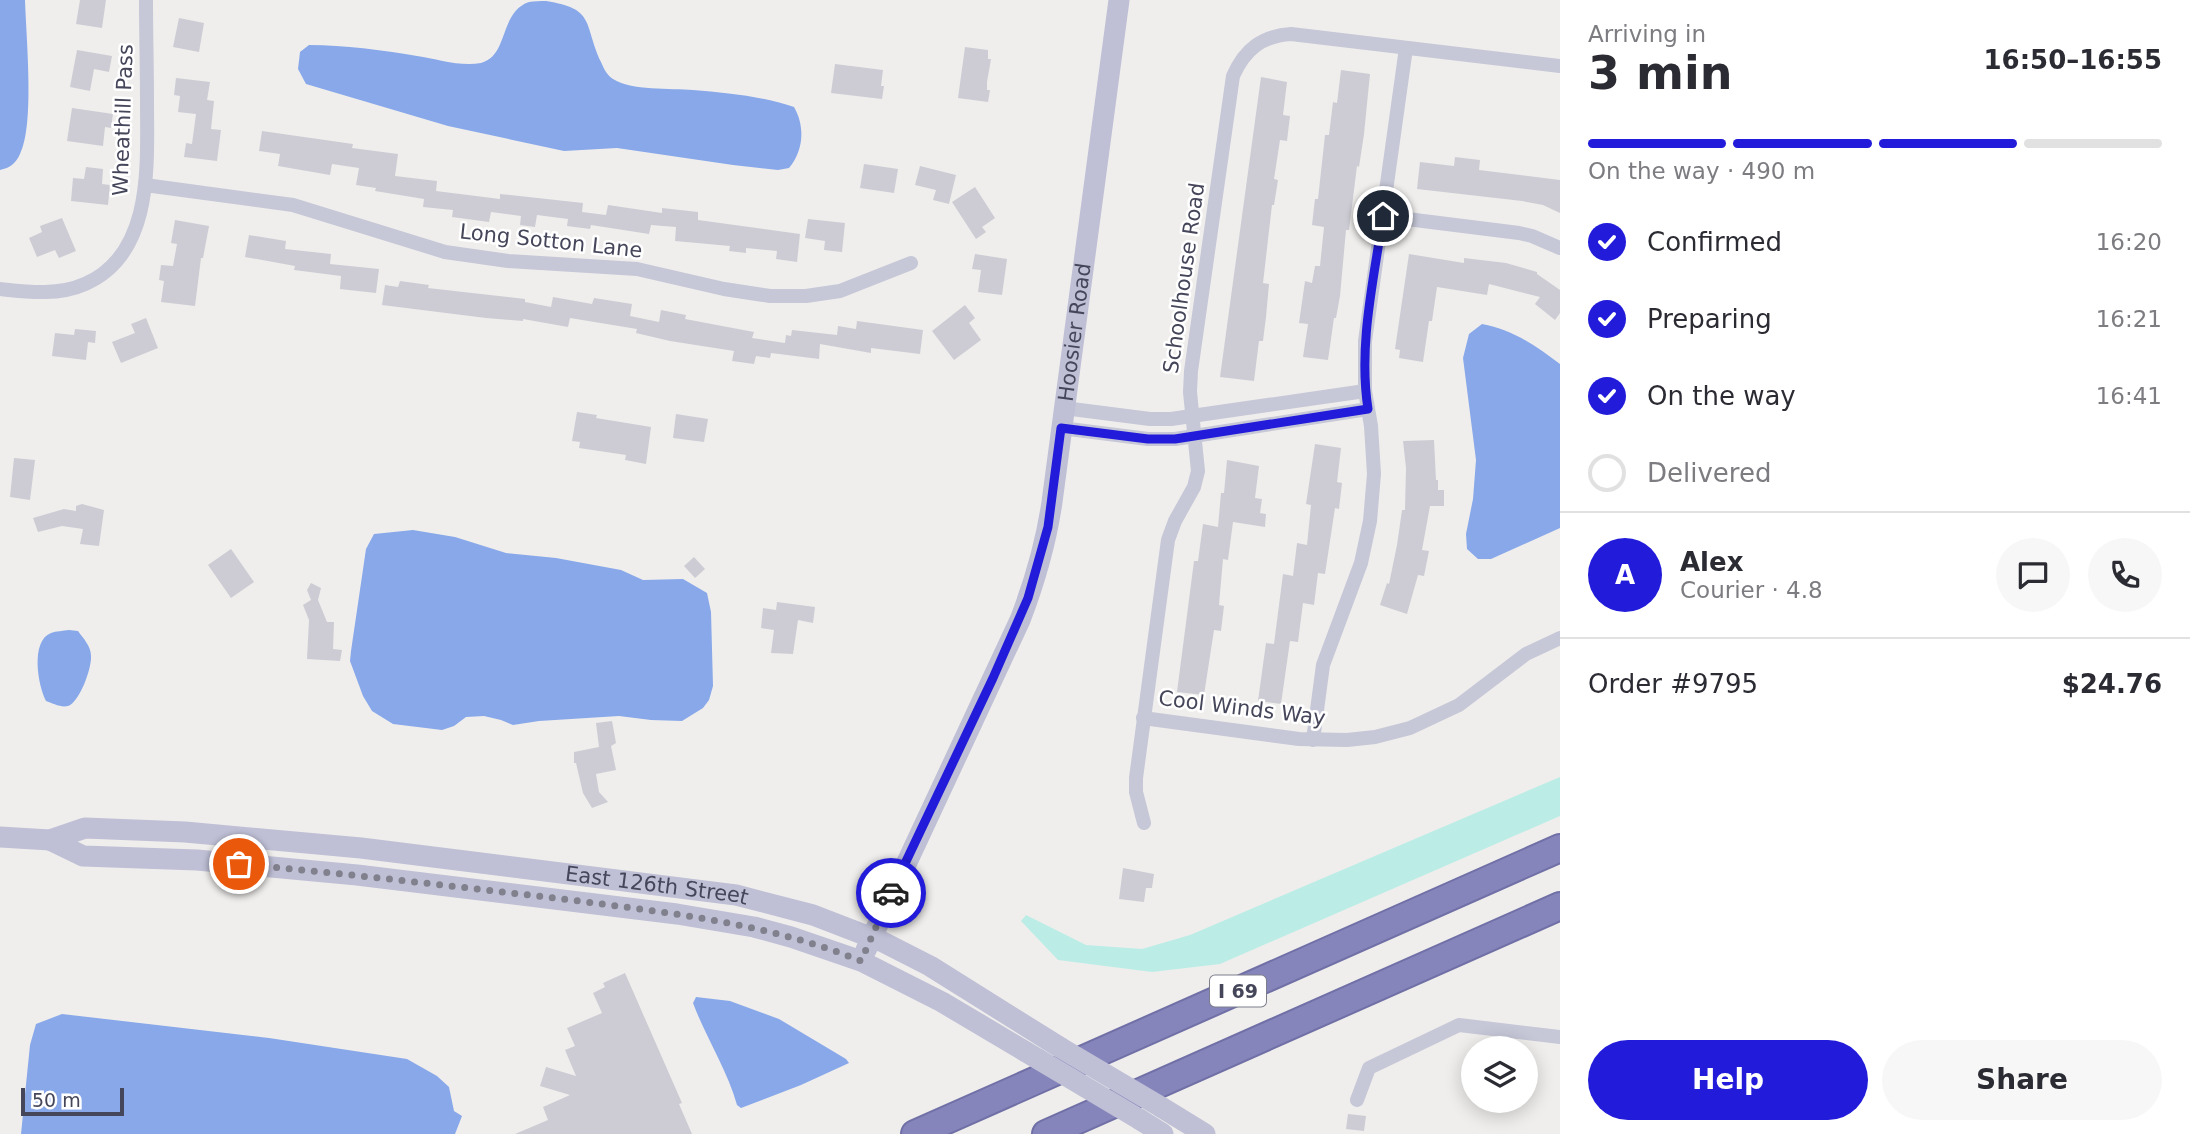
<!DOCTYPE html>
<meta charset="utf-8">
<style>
:root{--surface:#fff;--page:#f7f7f7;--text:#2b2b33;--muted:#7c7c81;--line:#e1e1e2;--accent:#221cda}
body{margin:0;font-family:"DejaVu Sans",sans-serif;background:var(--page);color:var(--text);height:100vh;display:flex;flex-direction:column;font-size:26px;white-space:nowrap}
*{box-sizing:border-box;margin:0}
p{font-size:23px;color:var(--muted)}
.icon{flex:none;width:38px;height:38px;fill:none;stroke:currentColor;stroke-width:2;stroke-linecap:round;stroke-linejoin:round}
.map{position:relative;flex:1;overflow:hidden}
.details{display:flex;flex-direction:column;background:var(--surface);width:630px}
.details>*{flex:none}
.buttons{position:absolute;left:1461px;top:1036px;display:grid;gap:14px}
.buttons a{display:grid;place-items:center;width:77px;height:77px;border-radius:50%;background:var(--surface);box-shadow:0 4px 18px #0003;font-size:35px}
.scale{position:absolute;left:21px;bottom:18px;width:103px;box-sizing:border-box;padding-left:7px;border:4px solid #45465a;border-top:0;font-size:19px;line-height:24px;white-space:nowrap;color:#45465a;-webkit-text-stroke:5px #fff;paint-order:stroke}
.pin{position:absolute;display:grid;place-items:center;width:60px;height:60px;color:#fff;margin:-30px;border:4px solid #fff;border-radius:50%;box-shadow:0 2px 7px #0007}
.courier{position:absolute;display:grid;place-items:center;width:70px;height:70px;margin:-35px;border:5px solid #221cda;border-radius:50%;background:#fff;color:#222;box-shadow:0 2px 9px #0007}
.overview em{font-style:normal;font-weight:700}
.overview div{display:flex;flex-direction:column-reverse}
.overview{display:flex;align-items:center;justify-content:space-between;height:119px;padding:0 28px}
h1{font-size:46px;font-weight:700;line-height:52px}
.bar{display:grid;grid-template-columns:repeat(4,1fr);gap:10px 7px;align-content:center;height:84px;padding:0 28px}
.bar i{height:9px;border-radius:5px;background:var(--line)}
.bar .current{background:var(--accent)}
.bar p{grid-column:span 4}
.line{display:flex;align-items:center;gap:18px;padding:0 28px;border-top:2px solid var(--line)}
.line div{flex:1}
.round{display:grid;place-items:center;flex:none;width:74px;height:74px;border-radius:37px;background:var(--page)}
ol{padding:0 28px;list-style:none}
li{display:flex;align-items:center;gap:21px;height:77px}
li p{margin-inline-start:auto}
li .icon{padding:7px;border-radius:50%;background:var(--accent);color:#fff;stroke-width:4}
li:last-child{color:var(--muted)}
li i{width:38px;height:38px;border:4px solid var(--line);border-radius:50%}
.action{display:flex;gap:14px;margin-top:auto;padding:14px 28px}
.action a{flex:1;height:80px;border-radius:42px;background:var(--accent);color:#fff;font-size:28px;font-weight:700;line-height:80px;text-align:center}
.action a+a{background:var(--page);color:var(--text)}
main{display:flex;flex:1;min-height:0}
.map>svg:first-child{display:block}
.green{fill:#bbede6}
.water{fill:#88a8ea}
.building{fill:#cdccd4}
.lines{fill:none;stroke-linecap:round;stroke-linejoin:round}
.highway-casing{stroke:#7070a7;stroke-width:30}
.street{stroke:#c6c7d7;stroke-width:14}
.secondary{stroke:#bfbfd6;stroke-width:21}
.highway{stroke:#8585bb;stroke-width:26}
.secondary-bridge{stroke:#bfbfd6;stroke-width:21}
.done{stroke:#80818d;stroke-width:7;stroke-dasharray:0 12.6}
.route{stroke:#221cda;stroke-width:9}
.labels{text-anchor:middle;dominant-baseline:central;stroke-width:5;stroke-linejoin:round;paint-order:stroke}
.shield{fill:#fff;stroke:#7d7e8c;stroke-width:2}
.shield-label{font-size:19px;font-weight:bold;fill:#45465a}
.street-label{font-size:21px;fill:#45465a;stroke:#fff}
</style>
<main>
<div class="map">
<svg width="1560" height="1134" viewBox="0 0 1560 1134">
<rect width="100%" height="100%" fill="#efeeec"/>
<polygon class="green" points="1560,777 1560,816 1220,964 1152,972 1058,960 1021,921 1026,915 1086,945 1142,949 1190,935"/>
<g class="water">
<path d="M0,0h25c1,36 10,125 -5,154 -4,9 -10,14 -20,16z"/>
<path d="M546,1c50,8 37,22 55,61 3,7 6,13 12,17 18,12 58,9 80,11 34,3 69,6 101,17 11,19 10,43 -5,61l-11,2 -45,-5 -116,-17 -53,3 -116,-25 -142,-42 -8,-15 2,-17 9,-7c36,0 73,5 108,11 20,3 44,11 64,7 28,-7 18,-51 48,-61 5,-1 12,-1 17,-1z"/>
<path d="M1482,324c30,5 54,22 78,40v164l-69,31h-13l-11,-10 -1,-15 7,-35 3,-39 -13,-102 6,-24z"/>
<polygon points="413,530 455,537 506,553 556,558 621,570 643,580 683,579 707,593 711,612 713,686 709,700 703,708 682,721 651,720 619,716 539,721 513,725 501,720 484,716 466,717 454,726 442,730 393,724 372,711 363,696 350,661 351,651 366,549 374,534"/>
<path d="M69,630l9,1c5,7 13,15 13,25 1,11 -11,46 -23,50 -7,2 -16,-3 -22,-5 -8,-15 -16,-60 5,-68 5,-2 12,-2 18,-3z"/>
<path d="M696,997l34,4 49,18 67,40 3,4 -48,22 -60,23 -4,-3c-10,-36 -31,-67 -44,-102z"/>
<polygon points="62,1014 269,1038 407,1059 437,1076 449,1087 454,1111 462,1116 455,1134 21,1134 30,1045 36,1024"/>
</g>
<g class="building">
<polygon points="80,0 106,0 102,28 76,24"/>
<polygon points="179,18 204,23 199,52 173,47"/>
<polygon points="965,47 988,50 988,59 991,59 987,82 987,90 990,90 988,102 958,98"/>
<polygon points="77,50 112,56 109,72 94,69 90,91 70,87"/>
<polygon points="835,64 883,70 881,86 884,86 882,99 831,93"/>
<polygon points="1341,70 1370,74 1364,134 1359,167 1357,166 1349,230 1346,230 1340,296 1336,318 1334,318 1328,360 1303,357 1308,324 1299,323 1305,281 1312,283 1315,266 1320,266 1324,227 1312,225 1315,199 1318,199 1325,135 1329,135 1333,102 1337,103"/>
<polygon points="1261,77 1287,82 1283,115 1290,116 1287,141 1280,140 1274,179 1278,180 1274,205 1272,205 1263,283 1269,284 1266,317 1263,341 1259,341 1254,381 1220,377"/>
<polygon points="176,78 210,82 207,100 214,101 211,129 221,130 217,161 184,157 186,143 192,144 196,114 178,112 180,96 174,95"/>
<polygon points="72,108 113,114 111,128 105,127 103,146 67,141"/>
<polygon points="262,131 353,144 352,148 398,154 395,176 437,181 436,191 500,199 500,194 583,203 582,212 606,215 608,205 662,213 662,208 698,212 698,220 800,234 797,262 776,259 777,251 746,248 746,253 729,251 730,246 675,241 676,227 651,225 649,234 591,225 590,229 567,226 568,219 537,215 535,227 520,225 521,216 491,212 489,222 452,217 453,210 423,207 424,199 375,191 376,188 356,185 359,168 332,164 330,175 278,166 280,154 259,151"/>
<polygon points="1455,157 1480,160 1479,170 1560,180 1560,213 1543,205 1522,201 1417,189 1420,162 1454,166"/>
<polygon points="864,164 898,169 894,193 860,188"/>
<polygon points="920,166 956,175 949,204 933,200 936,190 915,185"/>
<polygon points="86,167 103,169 102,184 110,185 108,205 71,201 73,178 84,179"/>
<polygon points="975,187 995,218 982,227 986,232 976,239 952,202"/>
<polygon points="62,218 76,251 59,258 55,250 37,257 29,238 42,232 40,226"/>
<polygon points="808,219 845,223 842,252 824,250 825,241 805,238"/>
<polygon points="175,220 209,226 203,258 201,258 195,306 161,302 164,281 159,280 161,265 173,266 177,244 171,243"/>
<polygon points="249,235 286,241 285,249 331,254 330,264 379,269 376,293 340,289 341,276 294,270 295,266 245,257"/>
<polygon points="975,254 1007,259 1002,295 978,292 981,270 972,269"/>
<polygon points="1409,254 1464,263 1464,258 1506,263 1537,272 1537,274 1560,290 1560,313 1555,320 1535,304 1540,297 1489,284 1487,295 1437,287 1432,321 1429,321 1423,362 1399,358 1400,350 1395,349"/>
<polygon points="400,281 429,285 428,288 525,299 525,302 551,307 553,297 592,304 594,298 632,304 630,316 659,322 661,310 686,315 685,319 754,332 752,338 785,343 786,335 791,336 792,330 837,335 838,326 856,329 857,321 923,330 920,354 871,348 871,353 820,344 819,359 771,353 770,358 756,356 754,364 732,361 734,351 670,341 636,333 637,329 570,318 568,327 523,319 523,321 486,318 382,305 385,285 398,287"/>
<polygon points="965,305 975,318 969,323 981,340 954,360 932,331"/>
<polygon points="146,318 158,348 121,363 112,342 135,333 131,324"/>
<polygon points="75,329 96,331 95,343 88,342 86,360 52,356 55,333 74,335"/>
<polygon points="577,412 597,415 596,418 651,427 646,464 625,460 626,455 579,448 580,442 572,441"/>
<polygon points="676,414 708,419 704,442 673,438"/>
<polygon points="1434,440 1436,480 1438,480 1438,490 1444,490 1444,506 1430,506 1422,550 1429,551 1424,576 1418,575 1407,614 1380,605 1387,583 1389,584 1397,545 1402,510 1405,510 1406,468 1403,441"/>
<polygon points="1315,444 1341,448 1337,482 1342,483 1339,509 1335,508 1325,574 1318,573 1314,605 1303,603 1298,642 1290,641 1281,704 1258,701 1266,643 1274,644 1283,574 1293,576 1297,543 1307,545 1311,505 1306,504"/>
<polygon points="14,458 35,460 30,500 10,497"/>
<polygon points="1227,460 1259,466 1255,498 1262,499 1260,513 1266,514 1265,527 1233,522 1228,560 1223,559 1219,605 1224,606 1221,631 1214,630 1204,695 1177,692 1194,561 1198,561 1203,524 1218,527 1221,493 1224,493"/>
<polygon points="82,504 104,510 99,546 80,544 83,529 62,526 38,532 33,518 64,509 76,511 76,506"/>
<polygon points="231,549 254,582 231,598 208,565"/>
<polygon points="694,557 705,569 695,578 684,566"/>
<polygon points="311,583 321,588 318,600 327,622 334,622 333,649 342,650 340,661 307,659 309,620 303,605 311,600 307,590"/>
<polygon points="777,602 815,607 813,623 798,620 793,654 771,653 774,630 761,628 763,608 776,610"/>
<polygon points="612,721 616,743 611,746 616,770 596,774 599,792 608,802 592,808 583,793 576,763 574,763 574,752 599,747 596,723"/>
<polygon points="1123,868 1154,874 1152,888 1146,888 1144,902 1119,899"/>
<polygon points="625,973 682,1103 679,1104 692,1134 515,1134 548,1120 543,1107 570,1095 540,1086 546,1067 576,1076 565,1050 575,1046 567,1028 602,1013 593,993 605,987 603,983"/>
<polygon points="1348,1114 1366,1116 1364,1131 1346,1129"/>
</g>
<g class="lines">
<defs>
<g id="highway">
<polyline points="915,1134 1560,848"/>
<polyline points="1046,1134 1560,906"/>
</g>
</defs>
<use href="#highway" class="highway-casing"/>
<g class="street">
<polyline points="145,185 293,205 445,252 508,261 637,269 724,289 770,296 806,296 840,291 911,263"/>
<polyline points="1383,216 1519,233 1532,236 1560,248"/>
<path d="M0,289c28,3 58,7 85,-5 69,-30 62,-120 62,-182 0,-34 -1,-68 -1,-102"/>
<polyline points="1064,408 1150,419 1171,419 1365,391"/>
<polyline points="1061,428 1148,439 1175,439 1368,409"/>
<polyline points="1143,718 1299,739 1347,740 1375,737 1410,728 1459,705 1526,654 1560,638"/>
<polyline points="1313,740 1323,665 1361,563 1370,521 1374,474 1371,426 1365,391 1365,341 1406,48"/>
<path d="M1144,823l-8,-31v-14l32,-238 7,-19 19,-34 4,-16 -8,-79 1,-21 42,-295c12,-27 29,-40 58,-42l269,32"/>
<polyline points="1357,1100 1369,1068 1459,1025 1560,1037"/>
</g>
<g class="secondary">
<path id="s1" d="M0,837l50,3 35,-12 100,4 176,16 375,47 77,20 70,27 47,24 131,82"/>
<polyline points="50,840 83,856 197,860 357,875 677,914 754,927 791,937 861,961 942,1002 1038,1059"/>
<path id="s2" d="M866,950l154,-330c15,-39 26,-77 32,-118l67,-502"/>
<polyline points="1161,1107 1205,1134"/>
<polyline points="1139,1119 1163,1134"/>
</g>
<use href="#highway" class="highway"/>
<g class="secondary-bridge">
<polyline points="1061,1048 1161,1107"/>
<polyline points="1038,1059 1139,1119"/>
</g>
</g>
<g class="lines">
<path class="done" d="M239,864c111,10 222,23 332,36 99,13 197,23 290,61l30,-68"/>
<path class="route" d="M891,893l102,-215 35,-80 20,-71 13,-99 87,11h27l193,-30c-10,-64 6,-130 15,-193"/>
</g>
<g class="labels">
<rect class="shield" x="1210" y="975.5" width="56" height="31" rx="5"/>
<g class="shield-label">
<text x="1238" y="991">I 69</text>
</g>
<g class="street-label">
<text transform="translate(123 120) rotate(-88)">Wheathill Pass</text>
<text transform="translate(551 241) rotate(6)">Long Sotton Lane</text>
<text transform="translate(1184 278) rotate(-82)">Schoolhouse Road</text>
<text stroke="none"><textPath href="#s2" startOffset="658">Hoosier Road</textPath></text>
<text transform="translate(1242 708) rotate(7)">Cool Winds Way</text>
<text stroke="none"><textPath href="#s1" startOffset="662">East 126th Street</textPath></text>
</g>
</g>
</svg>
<div class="buttons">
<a><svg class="icon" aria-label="layers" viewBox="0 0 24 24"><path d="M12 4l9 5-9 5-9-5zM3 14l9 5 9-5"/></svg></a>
</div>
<div class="scale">50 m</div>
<div class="pin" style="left:239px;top:864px;background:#ea580c"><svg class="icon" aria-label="bag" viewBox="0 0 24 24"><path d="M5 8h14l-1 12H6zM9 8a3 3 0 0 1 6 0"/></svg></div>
<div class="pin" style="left:1383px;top:216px;background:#1f2937"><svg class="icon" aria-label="home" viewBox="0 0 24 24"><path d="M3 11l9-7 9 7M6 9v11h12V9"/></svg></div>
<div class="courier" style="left:891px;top:893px"><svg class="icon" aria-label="car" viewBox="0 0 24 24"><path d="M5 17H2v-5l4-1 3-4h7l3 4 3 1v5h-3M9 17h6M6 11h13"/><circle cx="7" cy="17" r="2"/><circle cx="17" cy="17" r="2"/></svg></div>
</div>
<section class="details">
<div class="overview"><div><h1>3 min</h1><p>Arriving in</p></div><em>16:50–16:55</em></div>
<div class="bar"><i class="current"></i><i class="current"></i><i class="current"></i><i></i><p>On the way · 490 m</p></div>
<ol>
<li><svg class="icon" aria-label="check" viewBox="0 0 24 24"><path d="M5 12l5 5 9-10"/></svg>Confirmed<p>16:20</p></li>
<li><svg class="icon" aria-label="check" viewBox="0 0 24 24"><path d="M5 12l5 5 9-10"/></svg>Preparing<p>16:21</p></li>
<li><svg class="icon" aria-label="check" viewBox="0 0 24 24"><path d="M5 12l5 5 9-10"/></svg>On the way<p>16:41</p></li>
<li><i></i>Delivered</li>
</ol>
<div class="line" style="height:126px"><b class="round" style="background:var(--accent);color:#fff">A</b><div><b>Alex</b><p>Courier · 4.8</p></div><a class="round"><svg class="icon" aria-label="chat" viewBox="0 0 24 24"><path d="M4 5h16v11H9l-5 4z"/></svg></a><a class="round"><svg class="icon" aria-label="phone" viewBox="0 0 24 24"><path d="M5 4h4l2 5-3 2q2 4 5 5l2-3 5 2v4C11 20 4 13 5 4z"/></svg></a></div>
<div class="line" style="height:91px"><div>Order #9795</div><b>$24.76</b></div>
<div class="action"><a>Help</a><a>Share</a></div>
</section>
</main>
